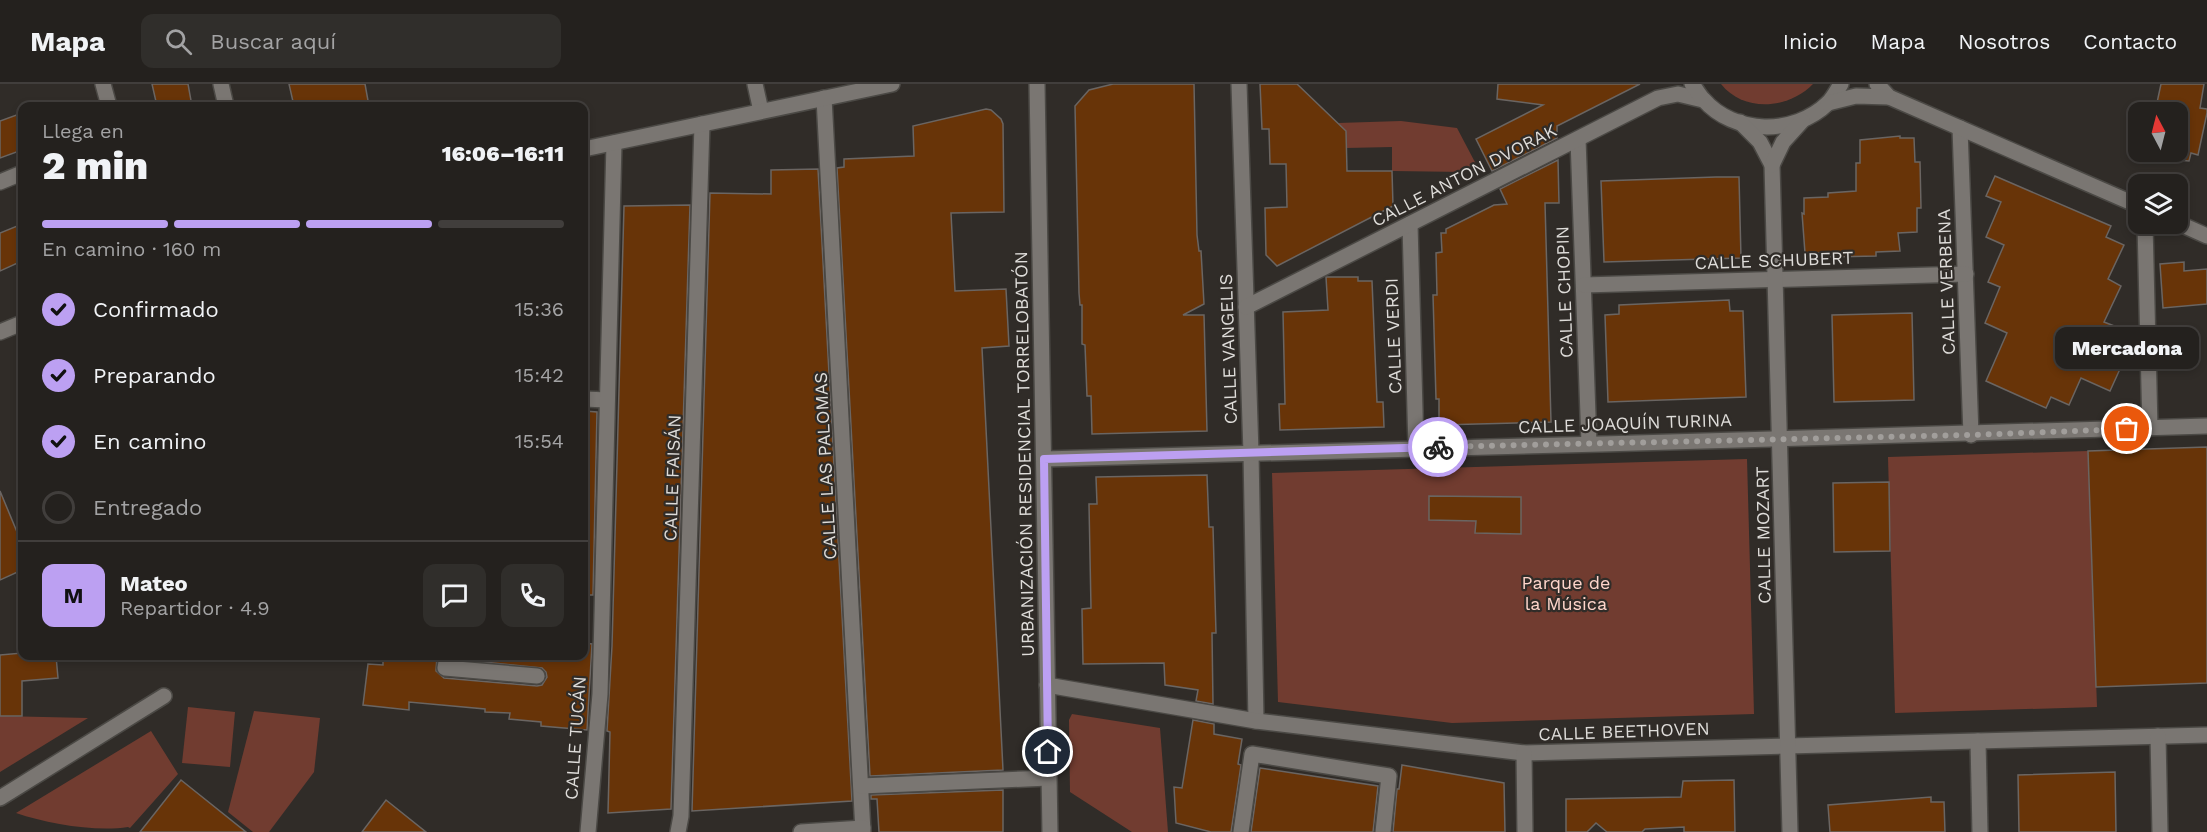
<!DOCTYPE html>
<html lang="es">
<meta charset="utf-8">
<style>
:root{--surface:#24211e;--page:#302e2b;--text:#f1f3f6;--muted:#a3a3a4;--line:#413e3c;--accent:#bca0f2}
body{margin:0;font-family:"Work Sans",sans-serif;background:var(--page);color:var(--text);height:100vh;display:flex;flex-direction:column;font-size:22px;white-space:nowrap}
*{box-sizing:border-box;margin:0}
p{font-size:20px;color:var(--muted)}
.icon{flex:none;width:33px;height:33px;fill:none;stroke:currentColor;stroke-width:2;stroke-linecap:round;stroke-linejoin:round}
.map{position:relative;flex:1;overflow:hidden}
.side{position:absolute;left:18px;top:18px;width:570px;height:558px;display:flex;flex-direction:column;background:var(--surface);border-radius:12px;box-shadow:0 3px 9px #0003,0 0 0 2px var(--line)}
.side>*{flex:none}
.needle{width:39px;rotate:353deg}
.buttons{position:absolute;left:2128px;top:18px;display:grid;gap:12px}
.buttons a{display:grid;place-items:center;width:60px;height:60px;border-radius:12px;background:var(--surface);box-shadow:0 3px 9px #0003,0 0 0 2px var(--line);font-size:30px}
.pin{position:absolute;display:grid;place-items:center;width:51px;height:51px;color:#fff;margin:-26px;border:3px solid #fff;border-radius:50%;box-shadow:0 2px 6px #0007}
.courier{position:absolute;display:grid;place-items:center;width:60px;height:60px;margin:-30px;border:4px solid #bca0f2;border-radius:50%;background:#fff;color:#222;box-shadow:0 2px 8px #0007}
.bubble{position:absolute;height:42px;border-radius:12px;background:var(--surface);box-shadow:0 3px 9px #0003,0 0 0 2px var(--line);font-size:20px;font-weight:800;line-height:42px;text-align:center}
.overview em{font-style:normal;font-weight:800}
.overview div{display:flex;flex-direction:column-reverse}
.overview{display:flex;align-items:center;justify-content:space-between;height:102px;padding:0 24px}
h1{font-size:39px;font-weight:800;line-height:45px}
.bar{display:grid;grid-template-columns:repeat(4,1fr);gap:9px 6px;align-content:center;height:72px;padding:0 24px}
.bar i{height:8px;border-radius:4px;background:var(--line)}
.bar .current{background:var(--accent)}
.bar p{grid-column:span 4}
.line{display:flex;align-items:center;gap:15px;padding:0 24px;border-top:2px solid var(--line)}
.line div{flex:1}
.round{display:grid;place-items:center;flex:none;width:63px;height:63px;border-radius:12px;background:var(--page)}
ol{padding:0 24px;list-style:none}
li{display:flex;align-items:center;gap:18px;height:66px}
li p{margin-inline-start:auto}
li .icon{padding:6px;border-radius:50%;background:var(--accent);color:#111;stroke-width:4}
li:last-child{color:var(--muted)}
li i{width:33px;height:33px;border:3px solid var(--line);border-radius:50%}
header{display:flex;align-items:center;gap:36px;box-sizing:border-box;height:84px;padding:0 30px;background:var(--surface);border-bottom:2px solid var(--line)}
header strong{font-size:28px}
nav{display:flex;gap:33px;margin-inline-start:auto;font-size:21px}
.search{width:420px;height:54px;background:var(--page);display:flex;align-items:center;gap:15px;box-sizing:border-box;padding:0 21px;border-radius:12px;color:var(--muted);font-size:22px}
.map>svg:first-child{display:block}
.green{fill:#713c30}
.building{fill:#683408;stroke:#6a6562;stroke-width:1.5}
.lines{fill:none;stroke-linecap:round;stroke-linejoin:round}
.pedestrian-casing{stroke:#4b4945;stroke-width:18}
.minor-casing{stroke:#4b4945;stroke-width:18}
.tertiary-casing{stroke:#4b4945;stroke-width:18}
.pedestrian{stroke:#7a7672;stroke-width:15}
.minor{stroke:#7a7672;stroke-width:15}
.tertiary{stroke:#7a7672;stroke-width:15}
.done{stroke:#a19e9b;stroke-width:6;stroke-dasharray:0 10.8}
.route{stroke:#bca0f2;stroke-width:8}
.labels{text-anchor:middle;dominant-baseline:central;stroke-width:4.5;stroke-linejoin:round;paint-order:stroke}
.street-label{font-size:18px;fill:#dedcd9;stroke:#302c28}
.park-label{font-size:18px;fill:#fed5ca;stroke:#302c28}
</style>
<header>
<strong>Mapa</strong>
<div class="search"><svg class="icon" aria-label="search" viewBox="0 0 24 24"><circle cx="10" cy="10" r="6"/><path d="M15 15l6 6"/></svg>Buscar aquí</div>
<nav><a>Inicio</a><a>Mapa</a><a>Nosotros</a><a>Contacto</a></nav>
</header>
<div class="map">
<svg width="2207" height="748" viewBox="0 0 2207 748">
<rect width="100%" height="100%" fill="#302c28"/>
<g class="green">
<path d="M1721,0h92c-24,25 -69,29 -92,0z"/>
<polygon points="1401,37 1457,44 1477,82 1465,88 1392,87 1392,63 1346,64 1338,39"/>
<polygon points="2088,367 2097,623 1895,629 1888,373"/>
<polygon points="1747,375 1754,630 1452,639 1278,618 1272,389"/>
<polygon points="188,623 235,628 230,683 182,679"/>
<polygon points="254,627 320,634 314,688 269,748 253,748 228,728"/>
<polygon points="1072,630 1160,644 1168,748 1132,748 1070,708 1069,636"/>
<polygon points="0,632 88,634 0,688"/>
<path d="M151,647l27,43 -48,54 -2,-1c-32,5 -80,-3 -112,-14z"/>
</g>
<g class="building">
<polygon points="152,0 188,0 192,22 157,22"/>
<polygon points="289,0 365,0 369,22 294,22"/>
<polygon points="1113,0 1194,0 1197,151 1199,167 1201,167 1204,220 1183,231 1204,231 1207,347 1092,350 1091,312 1087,312 1085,261 1082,260 1082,221 1080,221 1079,209 1075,22 1089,6"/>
<polygon points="1260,0 1297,0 1346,47 1347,87 1392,87 1393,122 1277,182 1266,171 1265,124 1287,123 1286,80 1270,80 1269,45 1262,45"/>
<polygon points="1498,0 1640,0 1557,42 1557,54 1492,87 1476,55 1543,21 1497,15"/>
<polygon points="2161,0 2204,0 2200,24 2207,25 2207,29 2198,71 2191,69 2189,77 2178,76 2178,28 2155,28"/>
<polygon points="986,25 991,26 1001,35 1003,40 1004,128 951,129 955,207 1006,205 1009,262 982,264 1003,686 870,692 837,84 844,83 844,75 914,72 913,42"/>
<polygon points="22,29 22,66 0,74 0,37"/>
<polygon points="1900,52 1900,54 1914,54 1915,78 1920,78 1921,124 1917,124 1917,148 1898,149 1900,167 1876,168 1876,172 1830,173 1830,169 1805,169 1802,129 1804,130 1804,114 1828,113 1828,109 1856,107 1856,79 1860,79 1860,56"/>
<polygon points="1558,76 1559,119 1545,119 1551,338 1439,341 1439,315 1436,315 1433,211 1437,211 1436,169 1442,168 1441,149 1446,149 1446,145 1494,121 1507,120 1500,105"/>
<polygon points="818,85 852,717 692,727 710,109 771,110 771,86"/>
<polygon points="1995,92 2111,142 2106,153 2124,161 2108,195 2121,202 2104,238 2122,245 2106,279 2120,285 2110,307 2081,294 2069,321 2051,313 2046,324 1986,297 2007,249 1985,239 2000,203 1988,198 2004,161 1986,153 2001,118 1986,112"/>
<polygon points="1716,93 1739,93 1741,174 1604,178 1601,97"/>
<polygon points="690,121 671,725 608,729 610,648 607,647 612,562 624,122"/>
<polygon points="22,140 22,177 0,187 0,149"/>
<polygon points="2184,178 2184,187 2207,185 2207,220 2163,224 2160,180"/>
<polygon points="1326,193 1358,193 1358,197 1372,197 1377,318 1383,318 1384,343 1280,346 1279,320 1285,320 1283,228 1328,226"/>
<polygon points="1729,216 1730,227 1743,227 1746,313 1608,318 1605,231 1619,230 1619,221"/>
<polygon points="1912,229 1914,316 1834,318 1832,231"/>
<polygon points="584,327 597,328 593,511 584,511"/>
<polygon points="2207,363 2207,599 2096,603 2088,367"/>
<polygon points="1207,391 1209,443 1213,443 1216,549 1212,549 1213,620 1196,617 1198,606 1165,601 1164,579 1083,580 1082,525 1091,524 1089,420 1097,420 1096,393"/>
<polygon points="1889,398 1890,467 1834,468 1833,399"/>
<polygon points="0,407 22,460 22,486 0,496"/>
<polygon points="1429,412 1521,413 1521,450 1475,449 1476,437 1429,436"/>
<polygon points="584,559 592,560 587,646 541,642 541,638 509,635 510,629 485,628 485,625 409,618 409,626 363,621 368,580 383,581 383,572 437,572 436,587 444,594 537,602 542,601 547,593 546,588 542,584 456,575 456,572 584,572"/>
<polygon points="22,569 22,572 56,572 58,594 22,597 22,632 0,632 0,571"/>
<polygon points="1193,636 1214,640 1214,650 1242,655 1238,680 1241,681 1231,748 1211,748 1176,739 1174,703 1182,704"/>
<polygon points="1402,681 1504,699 1505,748 1393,748 1397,705 1399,705"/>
<polygon points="1260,684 1378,702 1373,748 1251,748"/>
<polygon points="2115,688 2116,748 2019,748 2018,691"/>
<polygon points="181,696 246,748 140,748"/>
<polygon points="1734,696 1735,748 1684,748 1684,743 1645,745 1642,748 1607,748 1596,739 1587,748 1566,748 1566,715 1681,713 1683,697"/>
<polygon points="1003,706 1003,748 879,748 877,715 871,715 871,711"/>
<polygon points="1931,713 1931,718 1944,718 1945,748 1830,748 1828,721"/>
<polygon points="386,716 426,748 362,748"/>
</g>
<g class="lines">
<defs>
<g id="pedestrian">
<polyline points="447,572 445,584 537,592"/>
<polyline points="0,714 164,612"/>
</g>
<g id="minor">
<polyline points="103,0 109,22"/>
<polyline points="221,0 226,22"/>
<polyline points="755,0 761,27"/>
<polyline points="1037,0 1050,748"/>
<polyline points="1239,0 1251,369 1256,637"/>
<polyline points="824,14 863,748"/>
<polyline points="1960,44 1971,351"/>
<polyline points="1578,55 1589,359"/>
<polyline points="0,98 22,89"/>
<polyline points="1410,140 1416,364"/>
<polyline points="2145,140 2150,344"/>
<polyline points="1584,201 1966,190"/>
<polyline points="1246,223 1658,14 1678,10 1703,16"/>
<polyline points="584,315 607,316"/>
<path d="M1044,375c388,-11 775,-20 1163,-33"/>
<polyline points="1047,601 1256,637 1524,669 2207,651"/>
<polyline points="2158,652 2160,748"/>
<polyline points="1978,657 1980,748"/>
<polyline points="1524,669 1525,748"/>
<polyline points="861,702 1048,694"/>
<polyline points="588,748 600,610 614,59"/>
<polyline points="678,748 681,732 702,40"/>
<polyline points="801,748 863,744"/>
<polyline points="1241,748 1252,670 1389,692 1383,748"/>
</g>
<g id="tertiary">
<path d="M1692,0c4,5 7,11 11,15 31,36 91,37 125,4 5,-5 9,-13 13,-19"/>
<polyline points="1877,0 1889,13 2139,122"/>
<polyline points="1828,19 1856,12 1889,13"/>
<polyline points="1740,38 1760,58 1772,81 1790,748"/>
<polyline points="584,65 892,0"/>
<polyline points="1772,81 1783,58 1802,37"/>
<polyline points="2178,139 2207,152"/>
<polyline points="0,248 22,239"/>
</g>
</defs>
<use href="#pedestrian" class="pedestrian-casing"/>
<use href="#minor" class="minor-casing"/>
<use href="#tertiary" class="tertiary-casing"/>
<use href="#pedestrian" class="pedestrian"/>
<use href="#minor" class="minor"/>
<use href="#tertiary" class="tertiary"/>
</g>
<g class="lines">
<polyline class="done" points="1438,363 1971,351 2127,345"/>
<polyline class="route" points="1048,668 1044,375 1438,363"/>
</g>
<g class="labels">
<g class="street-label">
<text transform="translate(1464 91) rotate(-27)">CALLE ANTON DVORAK</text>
<text transform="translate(1774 176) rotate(-2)">CALLE SCHUBERT</text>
<text transform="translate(1946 198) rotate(-92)">CALLE VERBENA</text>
<text transform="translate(1564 208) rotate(-92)">CALLE CHOPIN</text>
<text transform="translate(1393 252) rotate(-92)">CALLE VERDI</text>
<text transform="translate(1228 265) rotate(-92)">CALLE VANGELIS</text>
<text transform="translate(1625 339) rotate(-2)">CALLE JOAQUÍN TURINA</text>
<text transform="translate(1024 370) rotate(-91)">URBANIZACIÓN RESIDENCIAL TORRELOBATÓN</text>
<text transform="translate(825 382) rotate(-93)">CALLE LAS PALOMAS</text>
<text transform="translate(672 394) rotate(-88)">CALLE FAISÁN</text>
<text transform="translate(1763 451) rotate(-91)">CALLE MOZART</text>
<text transform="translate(1624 647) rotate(-2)">CALLE BEETHOVEN</text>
<text transform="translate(575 654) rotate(-86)">CALLE TUCÁN</text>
</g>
<g class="park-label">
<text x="1566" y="498">Parque de<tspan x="1566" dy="21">la Música</tspan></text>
</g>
</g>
</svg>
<div class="buttons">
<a><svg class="needle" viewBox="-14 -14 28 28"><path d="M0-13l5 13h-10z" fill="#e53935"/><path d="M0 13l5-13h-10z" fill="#a3a3a4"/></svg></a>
<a><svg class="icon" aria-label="layers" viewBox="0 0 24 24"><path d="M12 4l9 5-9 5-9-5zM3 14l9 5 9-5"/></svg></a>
</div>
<div class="pin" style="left:2127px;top:345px;background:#ea580c"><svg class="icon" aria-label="bag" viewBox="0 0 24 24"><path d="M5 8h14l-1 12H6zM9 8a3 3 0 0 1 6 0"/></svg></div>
<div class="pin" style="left:1048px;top:668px;background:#1f2937"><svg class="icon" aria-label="home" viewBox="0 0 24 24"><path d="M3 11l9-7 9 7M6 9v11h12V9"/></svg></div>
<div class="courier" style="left:1438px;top:363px"><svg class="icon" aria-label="bike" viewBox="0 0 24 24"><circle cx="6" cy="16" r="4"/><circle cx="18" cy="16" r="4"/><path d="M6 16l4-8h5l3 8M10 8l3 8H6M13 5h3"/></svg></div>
<div class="bubble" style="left:2055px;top:243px;width:144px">Mercadona</div>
<section class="side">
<div class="overview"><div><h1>2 min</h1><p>Llega en</p></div><em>16:06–16:11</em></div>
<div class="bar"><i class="current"></i><i class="current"></i><i class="current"></i><i></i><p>En camino · 160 m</p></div>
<ol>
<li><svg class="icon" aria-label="check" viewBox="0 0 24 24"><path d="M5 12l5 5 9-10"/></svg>Confirmado<p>15:36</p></li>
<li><svg class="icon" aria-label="check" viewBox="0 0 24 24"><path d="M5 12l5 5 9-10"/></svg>Preparando<p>15:42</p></li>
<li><svg class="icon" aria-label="check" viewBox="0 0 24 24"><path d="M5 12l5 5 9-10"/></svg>En camino<p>15:54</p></li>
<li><i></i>Entregado</li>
</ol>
<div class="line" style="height:108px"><b class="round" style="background:var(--accent);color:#111">M</b><div><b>Mateo</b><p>Repartidor · 4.9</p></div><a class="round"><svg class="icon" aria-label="chat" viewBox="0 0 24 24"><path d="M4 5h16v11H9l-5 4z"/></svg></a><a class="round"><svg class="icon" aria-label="phone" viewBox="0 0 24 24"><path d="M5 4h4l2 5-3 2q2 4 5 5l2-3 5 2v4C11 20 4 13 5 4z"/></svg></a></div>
</section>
</div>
